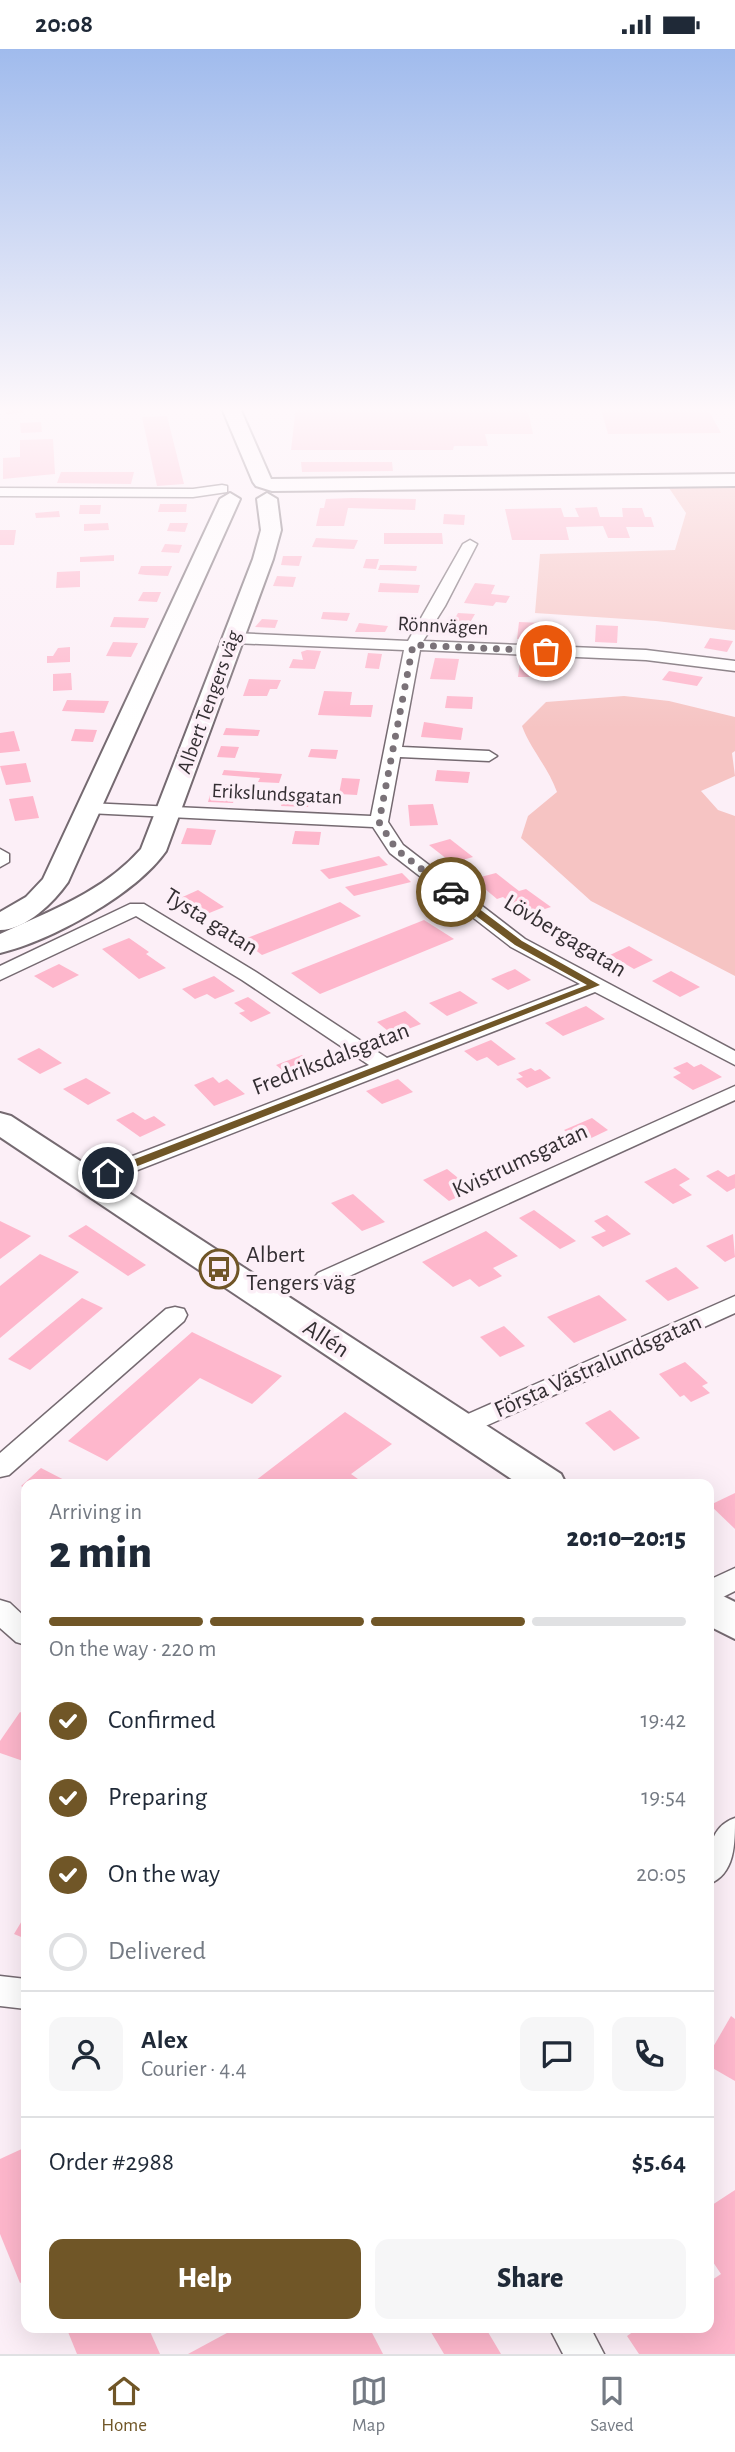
<!DOCTYPE html>
<meta charset="utf-8">
<style>
:root{--surface:#fff;--page:#f6f6f7;--text:#1f2937;--muted:#747a83;--line:#e0e1e3;--accent:#705627}
body{margin:0;font-family:"Alegreya Sans",sans-serif;background:var(--page);color:var(--text);height:100vh;display:flex;flex-direction:column;font-size:26px;white-space:nowrap}
*{box-sizing:border-box;margin:0}
p{font-size:23px;color:var(--muted)}
.icon{flex:none;width:38px;height:38px;fill:none;stroke:currentColor;stroke-width:2;stroke-linecap:round;stroke-linejoin:round}
.map{position:relative;flex:1;overflow:hidden}
.details{position:absolute;left:21px;top:1430px;width:693px;height:854px;display:flex;flex-direction:column;background:var(--surface);border-radius:14px;box-shadow:0 7px 28px #0002}
.details>*{flex:none}
.pin{position:absolute;display:grid;place-items:center;width:60px;height:60px;color:#fff;margin:-30px;border:4px solid #fff;border-radius:50%;box-shadow:0 2px 7px #0007}
.courier{position:absolute;display:grid;place-items:center;width:70px;height:70px;margin:-35px;border:5px solid #705627;border-radius:50%;background:#fff;color:#222;box-shadow:0 2px 9px #0007}
.headline em{font-style:normal;font-weight:800}
.headline div{display:flex;flex-direction:column-reverse}
.headline{display:flex;align-items:center;justify-content:space-between;height:119px;padding:0 28px}
h1{font-size:46px;font-weight:800;line-height:52px}
.bar{display:grid;grid-template-columns:repeat(4,1fr);gap:10px 7px;align-content:center;height:84px;padding:0 28px}
.bar i{height:9px;border-radius:5px;background:var(--line)}
.bar .on{background:var(--accent)}
.bar p{grid-column:span 4}
.line{display:flex;align-items:center;gap:18px;padding:0 28px;border-top:2px solid var(--line)}
.line div{flex:1}
.round{display:grid;place-items:center;flex:none;width:74px;height:74px;border-radius:14px;background:var(--page)}
ol{padding:0 28px;list-style:none}
li{display:flex;align-items:center;gap:21px;height:77px}
li p{margin-inline-start:auto}
li .icon{padding:7px;border-radius:50%;background:var(--accent);color:#fff;stroke-width:4}
li:last-child{color:var(--muted)}
li i{width:38px;height:38px;border:4px solid var(--line);border-radius:50%}
.primary-button{display:flex;gap:14px;margin-top:auto;padding:14px 28px}
.primary-button a{flex:1;height:80px;border-radius:14px;background:var(--accent);color:#fff;font-size:28px;font-weight:800;line-height:80px;text-align:center}
.primary-button a+a{background:var(--page);color:var(--text)}
.status{display:flex;justify-content:space-between;align-items:center;height:49px;padding:0 35px;background:var(--surface);direction:ltr}
.status svg{height:19px;fill:currentColor}
.tabs{display:flex;justify-content:space-around;align-items:center;height:98px;border-top:2px solid var(--line);background:var(--surface);font-size:19px;color:var(--muted)}
.tabs a{display:grid;justify-items:center;gap:4px}
.tabs .on{color:var(--accent)}
.map>svg:first-child{display:block}
.green{fill:#f6c4c3}
.building{fill:#feb7cc}
.lines{fill:none;stroke-linecap:round;stroke-linejoin:round}
.minor-casing{stroke:#756a71;stroke-width:3}
.secondary-casing{stroke:#756a71;stroke-width:4}
.minor{fill:#fff;fill-rule:evenodd}
.secondary{fill:#fff;fill-rule:evenodd}
.route{fill:#705627}
.done{stroke:#7a7278;stroke-width:7;stroke-dasharray:0 12.6}
.labels{text-anchor:middle;dominant-baseline:central;stroke-width:7;stroke-linejoin:round;paint-order:stroke}
.far-street-label{font-size:21px;fill:#342f33;stroke:#fceff7}
.street-label{font-size:24px;fill:#342f33;stroke:#fceff7}
.poi-label{font-size:24px;fill:#342f33;stroke:#fceff7;text-anchor:start}
</style>
<div class="status"><b>20:08</b><svg viewBox="0 0 49 12"><path d="M0 12V9h3v3zM5 12V6h3v6zM10 12V3h3v9zM15 12V0h3v12zM26 1h20v11H26zM47 4h2v5h-2z"/></svg></div>
<div class="map">
<svg width="735" height="2305" viewBox="0 0 735 2305">
<rect width="100%" height="100%" fill="#fceff7"/>
<g class="green">
<polygon points="667,436 735,436 735,581 656,572 535,564 540,505 675,501 686,464"/>
<path d="M624,647l45,5 66,16v34l-3,2 3,23 -34,15 17,19 17,6v160l-144,-75 -70,-63 7,-22 29,-24c-9,-25 -26,-42 -35,-66l24,-24z"/>
</g>
<g class="building">
<polygon points="19,357 24,357 24,364 6,365 6,358"/>
<polygon points="296,357 527,357 533,385 485,385 488,397 454,397 453,401 291,401"/>
<polygon points="600,357 706,357 721,384 608,385"/>
<polygon points="167,367 184,435 157,437 142,368"/>
<polygon points="41,373 42,383 21,384 20,374"/>
<polygon points="53,390 55,425 3,430 3,409 20,408 20,391"/>
<polygon points="301,413 392,413 393,422 302,423"/>
<polygon points="61,423 134,423 131,435 57,434"/>
<polygon points="352,449 416,450 415,461 348,459 344,477 316,477 320,459 324,459 326,450"/>
<polygon points="160,455 187,455 186,463 158,463"/>
<polygon points="80,456 101,456 100,465 79,465"/>
<polygon points="597,458 600,468 623,468 622,459 642,459 645,468 651,468 654,478 626,478 630,489 608,489 603,477 566,478 569,491 512,491 505,460 561,459 564,468 579,468 575,459"/>
<polygon points="59,462 60,468 36,469 35,464"/>
<polygon points="444,465 465,466 464,476 443,475"/>
<polygon points="108,474 109,481 84,482 84,475"/>
<polygon points="170,474 188,474 185,483 167,482"/>
<polygon points="0,481 16,481 14,496 0,496"/>
<polygon points="384,484 442,484 443,495 384,495"/>
<polygon points="316,489 358,491 354,500 312,498"/>
<polygon points="165,495 182,496 179,504 161,503"/>
<polygon points="114,506 114,512 80,513 80,508"/>
<polygon points="283,507 302,507 299,517 281,516"/>
<polygon points="366,510 379,510 376,520 363,519"/>
<polygon points="380,516 392,516 417,517 416,522 378,521"/>
<polygon points="141,517 172,517 168,527 146,526 138,525"/>
<polygon points="80,522 80,538 56,539 57,523"/>
<polygon points="277,527 296,528 293,538 273,537"/>
<polygon points="380,534 420,536 418,544 378,543"/>
<polygon points="475,534 495,536 491,545 510,547 506,554 496,553 493,557 464,554"/>
<polygon points="143,543 161,543 157,553 138,552"/>
<polygon points="323,563 350,564 347,572 321,570"/>
<polygon points="458,564 475,565 468,577 488,580 483,589 447,583"/>
<polygon points="114,568 149,569 145,579 110,578"/>
<polygon points="262,570 278,571 275,579 255,578"/>
<polygon points="519,573 542,574 540,591 517,590"/>
<polygon points="359,574 388,577 385,583 355,583"/>
<polygon points="596,576 618,577 617,594 595,593"/>
<polygon points="710,589 733,592 727,603 704,599"/>
<polygon points="113,593 138,594 131,608 106,607"/>
<polygon points="70,598 70,613 47,614 47,607 53,607 58,599"/>
<polygon points="307,601 321,602 315,620 289,619 293,610 303,611 301,603"/>
<polygon points="368,604 382,605 379,620 365,619"/>
<polygon points="435,609 459,610 455,631 430,630"/>
<polygon points="520,613 555,614 554,623 535,623 534,628 518,628"/>
<polygon points="669,622 703,628 697,637 662,631"/>
<polygon points="71,624 72,641 53,642 53,625"/>
<polygon points="249,630 281,631 277,640 270,640 267,647 243,647"/>
<polygon points="324,642 352,643 350,656 373,656 371,668 318,666"/>
<polygon points="447,647 473,648 472,660 445,659"/>
<polygon points="67,651 109,652 104,664 62,662"/>
<polygon points="424,673 463,679 461,691 421,688"/>
<polygon points="226,679 260,681 258,687 223,686"/>
<polygon points="75,680 97,681 93,693 71,692"/>
<polygon points="14,682 20,702 0,704 0,684"/>
<polygon points="221,697 239,698 235,709 217,708"/>
<polygon points="311,700 338,701 336,710 308,708"/>
<polygon points="26,714 31,733 6,736 0,717"/>
<polygon points="224,721 282,725 279,734 258,733 260,729 222,726"/>
<polygon points="437,721 470,723 468,734 435,732"/>
<polygon points="342,729 360,730 357,746 339,745"/>
<polygon points="213,735 231,736 229,744 236,744 233,754 208,753"/>
<polygon points="33,747 39,769 15,772 9,750"/>
<polygon points="284,747 311,748 308,758 281,757"/>
<polygon points="433,755 438,776 410,777 408,756"/>
<polygon points="187,779 216,781 211,796 181,795"/>
<polygon points="295,782 321,783 319,796 292,795"/>
<polygon points="450,790 473,808 452,814 429,796"/>
<polygon points="379,807 388,816 329,830 320,821"/>
<polygon points="402,824 411,833 354,847 345,838"/>
<polygon points="496,824 519,842 526,840 551,858 526,866 503,848 497,850 473,830"/>
<polygon points="198,841 224,858 202,867 176,851"/>
<polygon points="340,853 361,867 262,906 242,891"/>
<polygon points="424,871 454,890 320,945 291,924"/>
<polygon points="129,889 149,903 146,905 166,919 139,930 102,900"/>
<polygon points="629,897 653,911 634,920 610,906"/>
<polygon points="59,915 79,926 53,939 34,927"/>
<polygon points="515,920 531,931 508,941 491,930"/>
<polygon points="671,922 700,938 680,948 652,932"/>
<polygon points="214,927 235,942 215,950 207,945 195,950 182,940"/>
<polygon points="460,942 478,954 447,967 429,954"/>
<polygon points="248,948 271,964 251,973 239,964 245,962 234,954"/>
<polygon points="586,957 605,970 563,987 545,974"/>
<polygon points="405,962 421,975 393,986 377,973"/>
<polygon points="491,991 516,1010 498,1017 487,1008 477,1012 464,1002"/>
<polygon points="39,999 62,1014 40,1025 17,1010"/>
<polygon points="302,1006 319,1020 293,1030 276,1016"/>
<polygon points="687,1013 694,1018 701,1015 722,1028 693,1041 673,1028 681,1024 673,1019"/>
<polygon points="531,1019 535,1022 540,1020 551,1029 527,1039 516,1030 523,1028 518,1024"/>
<polygon points="213,1028 219,1034 227,1030 245,1045 214,1057 194,1036"/>
<polygon points="86,1029 111,1044 88,1056 63,1040"/>
<polygon points="398,1030 413,1043 382,1055 366,1042"/>
<polygon points="133,1063 145,1071 154,1067 166,1076 140,1088 116,1071"/>
<polygon points="592,1069 608,1081 581,1094 564,1081"/>
<polygon points="675,1119 690,1130 679,1136 692,1146 673,1155 644,1133"/>
<polygon points="447,1120 473,1141 449,1152 423,1131"/>
<polygon points="718,1121 728,1128 735,1125 735,1139 727,1143 706,1127"/>
<polygon points="353,1145 385,1173 362,1182 331,1154"/>
<polygon points="534,1161 576,1192 560,1200 519,1169"/>
<polygon points="607,1166 631,1185 603,1198 591,1188 606,1182 594,1172"/>
<polygon points="0,1172 31,1187 0,1210"/>
<polygon points="86,1176 146,1216 128,1227 68,1187"/>
<polygon points="486,1182 518,1207 493,1219 502,1227 479,1238 470,1230 453,1238 422,1213"/>
<polygon points="733,1185 735,1208 725,1213 706,1197"/>
<polygon points="40,1205 79,1223 0,1289 0,1237"/>
<polygon points="676,1218 699,1239 668,1252 645,1232"/>
<polygon points="599,1246 627,1271 574,1294 547,1268"/>
<polygon points="82,1249 103,1259 30,1321 8,1310"/>
<polygon points="504,1277 525,1297 500,1308 480,1288"/>
<polygon points="192,1283 282,1327 252,1355 200,1329 107,1412 68,1392"/>
<polygon points="685,1313 708,1334 702,1337 710,1344 691,1353 684,1346 680,1348 659,1325"/>
<polygon points="610,1361 640,1389 614,1402 585,1374"/>
<polygon points="345,1363 392,1395 351,1425 365,1435 251,1435"/>
<polygon points="41,1419 72,1435 26,1435 26,1440 21,1437"/>
<polygon points="735,1444 735,1480 710,1456"/>
<polygon points="20,1663 26,1666 26,1713 0,1704 0,1692"/>
<polygon points="26,1865 26,1890 14,1885"/>
<polygon points="731,1967 735,1970 735,2032 709,2017 709,2005"/>
<polygon points="26,2098 26,2231 20,2234 0,2185 0,2110"/>
<polygon points="735,2141 735,2305 639,2305 627,2287 640,2278 709,2278 709,2233 721,2225 709,2207 709,2158"/>
<polygon points="66,2278 148,2278 160,2305 77,2305"/>
<polygon points="238,2278 369,2278 383,2305 188,2305"/>
<polygon points="428,2278 485,2278 501,2305 444,2305"/>
</g>
<g class="lines">
<defs>
<g id="minor">
<polygon points="222,436 227,437 227,443 193,448 0,447 0,439 193,440"/>
<polygon points="470,491 477,495 445,557 423,592 646,601 735,612 735,622 646,611 420,601 402,698 489,702 497,707 489,712 400,708 388,773 403,796 525,890 735,1002 735,1016 595,943 94,1138 78,1138 75,1133 78,1128 369,1016 242,931 136,867 0,931 0,917 130,855 144,855 256,923 387,1009 580,935 511,898 390,804 373,778 88,764 79,759 88,754 371,767 404,601 233,594 225,589 233,584 408,592 463,495"/>
<polygon points="0,800 9,805 9,813 0,818"/>
<polygon points="735,1037 735,1051 334,1234 318,1234 314,1229 318,1224"/>
<polygon points="735,1247 735,1264 470,1384 461,1387 452,1384 448,1378 452,1372"/>
<polygon points="175,1258 184,1260 187,1266 184,1272 9,1426 0,1428 0,1404 166,1260"/>
<polygon points="735,1519 735,1542 709,1555 709,1531"/>
<polygon points="0,1551 10,1554 26,1569 26,1596 16,1593 0,1579"/>
<path d="M735,1769c0,26 0,56 -26,66 0,-26 -3,-56 26,-66z"/>
<polygon points="0,1927 26,1930 26,1960 0,1957"/>
<polygon points="549,2278 590,2278 604,2305 563,2305"/>
</g>
<g id="secondary">
<polygon points="221,357 239,357 271,430 735,425 735,437 272,442 256,437 253,433"/>
<path d="M230,444l10,6 -172,383c-14,20 -42,48 -68,48v-18l26,-15 17,-18 177,-380z"/>
<path d="M267,444l10,6 4,31 -8,29 -107,292c-30,43 -115,90 -166,102v-19c50,-23 103,-42 141,-85l112,-290 8,-29 -4,-31z"/>
<polygon points="0,1064 11,1067 561,1425 566,1435 519,1435 0,1088"/>
<polygon points="709,1540 735,1553 735,1590 709,1577"/>
</g>
</defs>
<use href="#minor" class="minor-casing"/>
<use href="#secondary" class="secondary-casing"/>
<use href="#minor" class="minor"/>
<use href="#secondary" class="secondary"/>
</g>
<linearGradient id="sky" x2="0" y2="1"><stop stop-color="#a0bbed"/><stop offset="0.53" stop-color="#fef8fb"/><stop offset="1" stop-color="#fef8fb" stop-opacity="0"/></linearGradient>
<rect width="735" height="680" fill="url(#sky)"/>
<polygon class="route" points="447,841 454,841 522,892 600,936 112,1127 104,1127 104,1122 587,936 515,896 447,845"/>
<g class="lines">
<polyline class="done" points="451,843 396,800 379,773 413,596 546,602"/>
</g>
<defs>
<symbol id="bus-ring" viewBox="-11 -11 22 22"><circle r="9.5" fill="#fceff7" stroke="#705627" stroke-width="1.5"/><path d="M-5-6H5V4H4V6H2V4H-2V6H-4V4H-5ZM-3.5-4V0h7V-4ZM-3.5 1.2v1.5H-2V1.2ZM2 1.2v1.5H3.5V1.2Z" fill="#705627"/></symbol>
</defs>
<g fill-rule="evenodd">
<use href="#bus-ring" x="197" y="1198" width="44" height="44"/>
</g>
<g class="labels">
<g class="far-street-label">
<text transform="translate(443 577) rotate(3)">Rönnvägen</text>
<text transform="translate(209 653) rotate(-70)">Albert Tengers väg</text>
<text transform="translate(277 745) rotate(3)">Erikslundsgatan</text>
</g>
<g class="street-label">
<text transform="translate(211 873) rotate(32)">Tysta gatan</text>
<text transform="translate(565 887) rotate(31)">Lövbergagatan</text>
<text transform="translate(331 1010) rotate(-21)">Fredriksdalsgatan</text>
<text transform="translate(520 1112) rotate(-25)">Kvistrumsgatan</text>
<text transform="translate(326 1290) rotate(33)">Allén</text>
<text transform="translate(598 1317) rotate(-24)">Första Västralundsgatan</text>
</g>
<g class="poi-label">
<text x="246" y="1206">Albert<tspan x="246" dy="28">Tengers väg</tspan></text>
</g>
</g>
</svg>
<div class="pin" style="left:546px;top:602px;background:#ea580c"><svg class="icon" aria-label="bag" viewBox="0 0 24 24"><path d="M5 8h14l-1 12H6zM9 8a3 3 0 0 1 6 0"/></svg></div>
<div class="pin" style="left:108px;top:1124px;background:#1f2937"><svg class="icon" aria-label="home" viewBox="0 0 24 24"><path d="M3 11l9-7 9 7M6 9v11h12V9"/></svg></div>
<div class="courier" style="left:451px;top:843px"><svg class="icon" aria-label="car" viewBox="0 0 24 24"><path d="M5 17H2v-5l4-1 3-4h7l3 4 3 1v5h-3M9 17h6M6 11h13"/><circle cx="7" cy="17" r="2"/><circle cx="17" cy="17" r="2"/></svg></div>
<section class="details">
<div class="headline"><div><h1>2 min</h1><p>Arriving in</p></div><em>20:10–20:15</em></div>
<div class="bar"><i class="on"></i><i class="on"></i><i class="on"></i><i></i><p>On the way · 220 m</p></div>
<ol>
<li><svg class="icon" aria-label="check" viewBox="0 0 24 24"><path d="M5 12l5 5 9-10"/></svg>Confirmed<p>19:42</p></li>
<li><svg class="icon" aria-label="check" viewBox="0 0 24 24"><path d="M5 12l5 5 9-10"/></svg>Preparing<p>19:54</p></li>
<li><svg class="icon" aria-label="check" viewBox="0 0 24 24"><path d="M5 12l5 5 9-10"/></svg>On the way<p>20:05</p></li>
<li><i></i>Delivered</li>
</ol>
<div class="line" style="height:126px"><a class="round"><svg class="icon" aria-label="person" viewBox="0 0 24 24"><circle cx="12" cy="8" r="4"/><path d="M4 21q1-7 8-7t8 7"/></svg></a><div><b>Alex</b><p>Courier · 4.4</p></div><a class="round"><svg class="icon" aria-label="chat" viewBox="0 0 24 24"><path d="M4 5h16v11H9l-5 4z"/></svg></a><a class="round"><svg class="icon" aria-label="phone" viewBox="0 0 24 24"><path d="M5 4h4l2 5-3 2q2 4 5 5l2-3 5 2v4C11 20 4 13 5 4z"/></svg></a></div>
<div class="line" style="height:91px"><div>Order #2988</div><b>$5.64</b></div>
<div class="primary-button"><a>Help</a><a>Share</a></div>
</section>
</div>
<nav class="tabs">
<a class="on"><svg class="icon" aria-label="home" viewBox="0 0 24 24"><path d="M3 11l9-7 9 7M6 9v11h12V9"/></svg>Home</a>
<a><svg class="icon" aria-label="map" viewBox="0 0 24 24"><path d="M3 6l6-2 6 2 6-2v14l-6 2-6-2-6 2zM9 4v14M15 6v14"/></svg>Map</a>
<a><svg class="icon" aria-label="saved" viewBox="0 0 24 24"><path d="M7 4h10v16l-5-4-5 4z"/></svg>Saved</a>
</nav>
